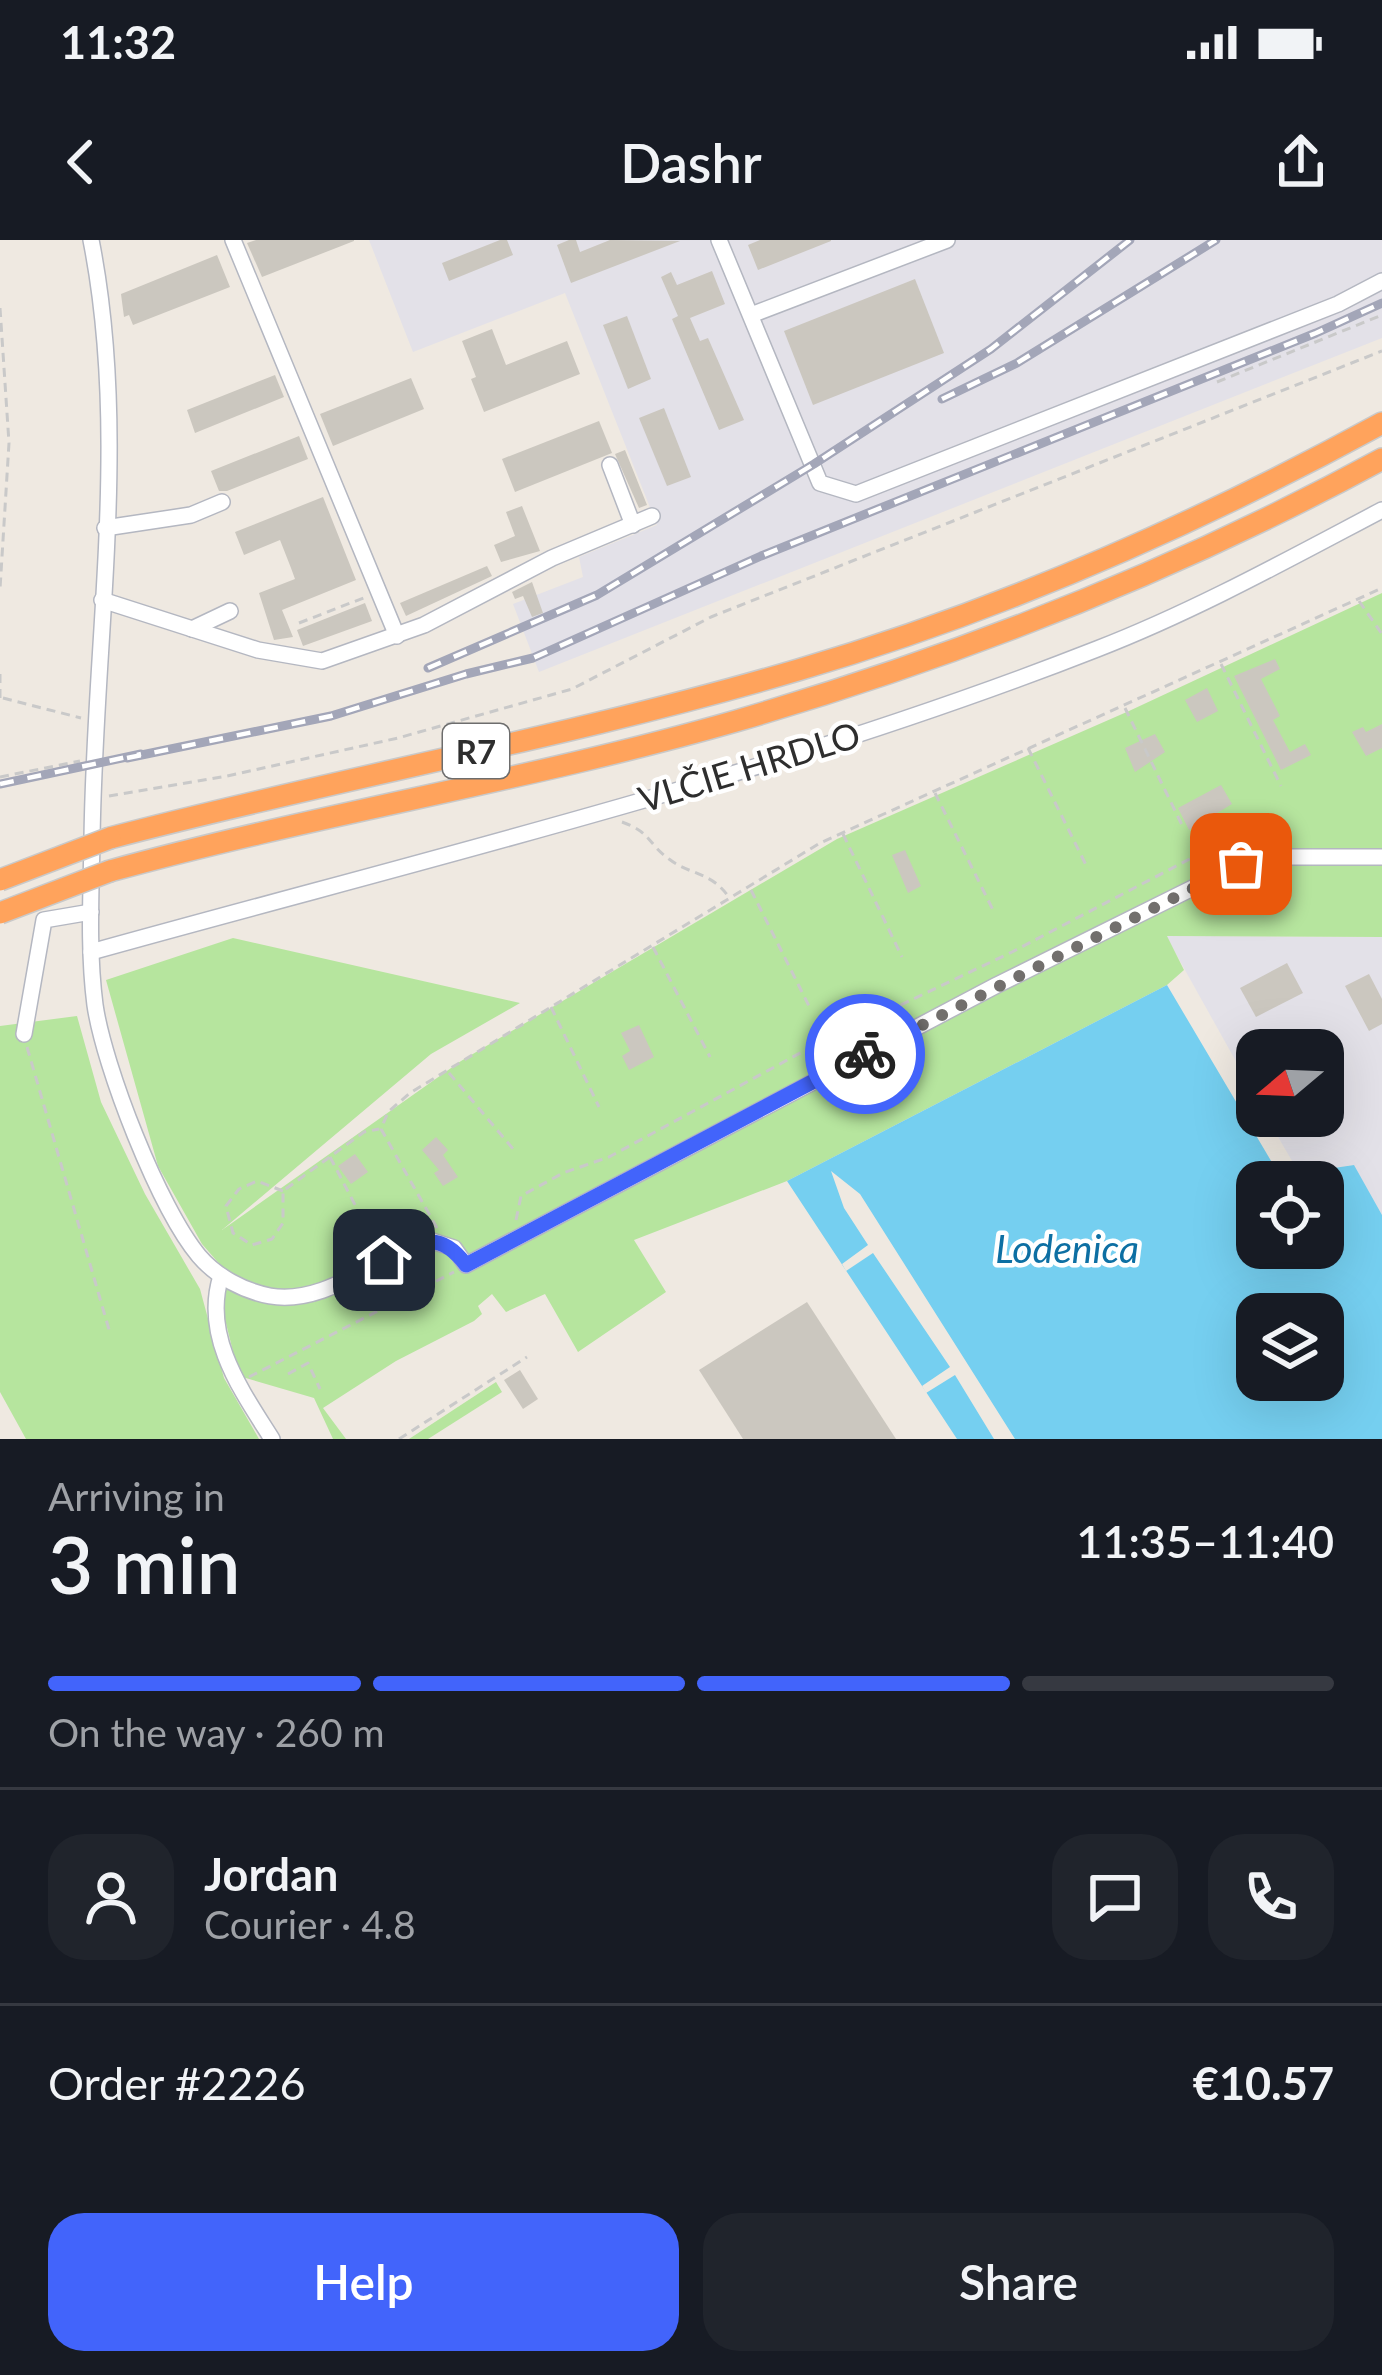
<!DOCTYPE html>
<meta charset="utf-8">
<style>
:root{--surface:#171b24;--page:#20242c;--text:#f1f3f6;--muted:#9ea1a6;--line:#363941;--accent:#4264fb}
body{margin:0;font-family:Lato,sans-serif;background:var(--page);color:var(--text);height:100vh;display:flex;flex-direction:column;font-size:45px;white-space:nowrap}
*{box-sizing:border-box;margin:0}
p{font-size:39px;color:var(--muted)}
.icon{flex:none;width:66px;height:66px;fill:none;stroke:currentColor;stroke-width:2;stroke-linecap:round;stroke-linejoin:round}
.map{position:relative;height:1199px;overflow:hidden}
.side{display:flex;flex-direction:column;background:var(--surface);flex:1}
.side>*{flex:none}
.needle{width:78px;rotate:251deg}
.buttons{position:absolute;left:1236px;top:789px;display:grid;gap:24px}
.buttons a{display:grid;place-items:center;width:108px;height:108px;border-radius:24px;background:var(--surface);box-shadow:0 12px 48px #0002;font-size:60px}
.pin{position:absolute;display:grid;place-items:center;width:102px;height:102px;color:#fff;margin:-51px;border-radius:24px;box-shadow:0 6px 18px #0006}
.courier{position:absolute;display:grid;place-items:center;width:120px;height:120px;margin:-60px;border:9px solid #4264fb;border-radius:50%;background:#fff;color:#222;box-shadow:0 3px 15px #0007}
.overview em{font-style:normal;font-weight:600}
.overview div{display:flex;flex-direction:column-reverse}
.overview{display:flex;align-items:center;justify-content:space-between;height:204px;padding:0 48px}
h1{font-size:78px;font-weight:600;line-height:90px}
.bar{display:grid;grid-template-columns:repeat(4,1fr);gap:18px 12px;align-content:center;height:144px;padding:0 48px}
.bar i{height:15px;border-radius:9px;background:var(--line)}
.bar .active{background:var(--accent)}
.bar p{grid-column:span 4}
.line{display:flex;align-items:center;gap:30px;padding:0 48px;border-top:3px solid var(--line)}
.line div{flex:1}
.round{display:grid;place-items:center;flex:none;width:126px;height:126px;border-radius:36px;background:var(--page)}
.cta{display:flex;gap:24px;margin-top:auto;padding:24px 48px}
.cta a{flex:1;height:138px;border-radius:36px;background:var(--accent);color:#fff;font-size:48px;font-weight:600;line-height:138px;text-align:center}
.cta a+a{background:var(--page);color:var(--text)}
.status{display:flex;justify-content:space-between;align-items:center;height:84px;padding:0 60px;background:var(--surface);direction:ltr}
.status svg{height:33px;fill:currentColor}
header{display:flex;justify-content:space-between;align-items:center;height:156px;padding:0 48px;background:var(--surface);font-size:54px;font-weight:600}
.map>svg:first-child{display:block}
.industrial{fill:#e3e1e8}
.green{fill:#b6e59e}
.water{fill:#75cff0;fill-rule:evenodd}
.pier{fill:#efe9e1}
.building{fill:#cbc7bf}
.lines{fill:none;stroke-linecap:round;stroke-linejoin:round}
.minor-casing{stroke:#b4b7c1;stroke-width:18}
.highway-casing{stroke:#c9c9c9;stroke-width:24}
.path{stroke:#c9c9c9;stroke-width:3;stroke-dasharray:9 6;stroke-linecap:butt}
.minor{stroke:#fff;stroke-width:15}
.highway{stroke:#ffa35c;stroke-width:21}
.rail-casing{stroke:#a3a6b8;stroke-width:9}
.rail{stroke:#fff;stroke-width:4.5;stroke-dasharray:14;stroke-linecap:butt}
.highway-bridge-casing{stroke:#c9c9c9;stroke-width:24;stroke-linecap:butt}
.highway-bridge{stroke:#ffa35c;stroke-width:21}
.done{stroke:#726f6d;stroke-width:12;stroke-dasharray:0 21.6}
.route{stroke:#4264fb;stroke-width:15}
.labels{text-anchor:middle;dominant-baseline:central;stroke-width:9;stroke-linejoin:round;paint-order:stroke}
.shield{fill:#fff;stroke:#6d6d6d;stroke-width:3}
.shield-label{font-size:33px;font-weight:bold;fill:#2e2e2e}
.street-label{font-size:36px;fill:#2e2e2e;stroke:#fff}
.water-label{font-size:39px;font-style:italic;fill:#0d6fa3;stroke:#fff}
</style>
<div class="status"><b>11:32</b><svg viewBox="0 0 49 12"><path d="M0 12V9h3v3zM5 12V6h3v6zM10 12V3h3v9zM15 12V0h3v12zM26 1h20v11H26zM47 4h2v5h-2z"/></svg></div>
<header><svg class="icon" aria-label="back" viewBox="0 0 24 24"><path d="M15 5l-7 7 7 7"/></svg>Dashr<svg class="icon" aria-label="share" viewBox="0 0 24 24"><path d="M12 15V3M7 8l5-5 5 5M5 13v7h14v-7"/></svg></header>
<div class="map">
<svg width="1382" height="1199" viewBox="0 0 1382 1199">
<rect width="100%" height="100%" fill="#efe9e1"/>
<g class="industrial">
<polygon points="369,0 1382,0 1382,98 539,432 513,364 583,337 579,317 657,285 565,53 413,112"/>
<polygon points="1166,696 1382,697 1382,975 1353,925 1299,933 1266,876 1323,876 1323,810 1257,810 1257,859"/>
</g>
<g class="green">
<polygon points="1382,353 1382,697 1167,696 1184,730 1167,745 787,941 634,1000 666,1052 578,1112 545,1054 506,1072 492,1054 478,1066 482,1074 474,1081 396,1121 323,1168 346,1199 333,1199 314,1158 239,1136 221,1063 229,1035 202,1004 158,926 106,740 233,698 520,763 431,814 222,990 461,821 837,599 1129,471"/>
<polygon points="77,776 101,862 145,954 200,1049 224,1138 259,1199 26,1199 0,1152 0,786"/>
<polygon points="496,1142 502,1152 428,1199 409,1199"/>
</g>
<path class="water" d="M1167,745l113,191 74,-11 28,50v224h-425l-170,-258zM1257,942h66v66h-66zM1257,1074h66v66h-66z"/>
<polygon class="pier" points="831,931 860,954 1015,1199 994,1199 955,1135 926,1153 922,1146 950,1127 873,1013 846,1031 842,1024 868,1005 844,968"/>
<g class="building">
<polygon points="256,0 354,0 354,1 262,37 247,3"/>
<polygon points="500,0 507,0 513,15 449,41 442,23"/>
<polygon points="569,0 576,0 580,12 610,0 680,1 571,43 557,5"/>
<polygon points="760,0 831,0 831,1 758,30 748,5"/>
<polygon points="217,15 230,47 133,85 129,75 124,77 121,54"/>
<polygon points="712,31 725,64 690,78 700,101 708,98 744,180 719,190 672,79 678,76 661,37 671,32 677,45"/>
<polygon points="915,39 944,113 813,165 784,91"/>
<polygon points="627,76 651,139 628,149 603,85"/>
<polygon points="492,89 506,125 567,101 580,134 484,172 471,139 476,137 462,101"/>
<polygon points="275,135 284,157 195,193 187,170"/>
<polygon points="411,138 424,169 333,206 320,174"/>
<polygon points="664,168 691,237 667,246 639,178"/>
<polygon points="599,181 612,213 515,252 502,219"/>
<polygon points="299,196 308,219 227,251 219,251 211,231"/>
<polygon points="625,210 647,265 639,268 615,214"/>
<polygon points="323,257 356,340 282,370 293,397 274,400 259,353 295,339 291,328 280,300 244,315 235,292"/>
<polygon points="522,266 540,311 501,322 494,305 515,296 506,272"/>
<polygon points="487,326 492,336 406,376 400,363"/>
<polygon points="532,342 543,373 532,377 523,356 515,359 512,352"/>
<polygon points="365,363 372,381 303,406 297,390"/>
<polygon points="1275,419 1280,429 1261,439 1280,476 1273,480 1290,512 1305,504 1311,515 1281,530 1234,436"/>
<polygon points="1207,448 1218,471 1197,482 1185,460"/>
<polygon points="1382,484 1382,508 1366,516 1352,492 1363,487 1366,492"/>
<polygon points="1155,494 1165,512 1135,532 1125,508"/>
<polygon points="1221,545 1232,564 1189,590 1178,568"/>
<polygon points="905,610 921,646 908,653 892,615"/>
<polygon points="1287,723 1303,753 1256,777 1240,748"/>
<polygon points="1369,734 1382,759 1382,784 1369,791 1345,746"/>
<polygon points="639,785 654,817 629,830 622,816 630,811 621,793"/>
<polygon points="436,897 448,910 443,915 458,937 443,946 434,933 439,930 422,910"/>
<polygon points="355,914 368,932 351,944 338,926"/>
<polygon points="807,1062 896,1199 743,1199 699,1130"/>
<polygon points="520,1130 538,1159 523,1169 504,1140"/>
</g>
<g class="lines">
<defs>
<g id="minor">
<path d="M91,0c39,197 3,401 1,601 -1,54 -4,110 3,164 9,62 64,203 104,251 18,21 45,35 71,40 57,10 109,-42 162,-55l22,7 12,17 531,-280 244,-121 38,-7h103"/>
<polyline points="233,0 397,396"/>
<polyline points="719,0 820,243 856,254 1338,64 1382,41"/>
<polyline points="751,75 947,0"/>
<polyline points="610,225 633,285"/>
<polyline points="105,288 191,275 222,262"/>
<polyline points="102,360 258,410 322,421 424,385 552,318 652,276"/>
<polyline points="192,389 230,371"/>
<path d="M91,712c337,-94 680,-175 1006,-303 98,-38 192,-90 285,-139"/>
<polyline points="24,794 44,680 91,672"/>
<path d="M221,1036c-19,60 20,114 51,163"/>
</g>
<g id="highway">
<path d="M110,598c228,-60 461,-101 688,-168 202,-59 399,-146 584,-247"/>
<path d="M110,631c207,-57 420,-91 626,-150 223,-65 442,-151 646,-262"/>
</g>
</defs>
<use href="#minor" class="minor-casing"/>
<use href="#highway" class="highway-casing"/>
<g class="path">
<polyline points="0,68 9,203 0,349"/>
<polyline points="1217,142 1382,75"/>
<polyline points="1359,361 1382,394"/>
<polyline points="299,383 366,357"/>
<polyline points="1221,424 1281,546"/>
<polyline points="0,434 0,463"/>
<polyline points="3,458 81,478"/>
<polyline points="1125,468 1182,585"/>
<polyline points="1028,508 1088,629"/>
<polyline points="0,537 80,521"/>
<polyline points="935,553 993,670"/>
<polyline points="109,556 227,536 398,498 572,449 711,377 1382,111"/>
<path d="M622,582c30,11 25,21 47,37 21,16 42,13 59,37"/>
<polyline points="843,594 902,717"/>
<polyline points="751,650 809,766"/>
<polyline points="653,707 710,817"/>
<polyline points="551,767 599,867"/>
<polyline points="27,807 110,1093"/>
<polyline points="449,833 514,910"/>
<polyline points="330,917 365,984"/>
<polyline points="283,951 257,941 239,949 226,966 233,993 252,1005 272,999 283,983 283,951 364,892 379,889"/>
<polyline points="516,980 521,956 563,933 609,917 802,812 1012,712 1224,601 1253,607"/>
<polyline points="437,988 381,889 388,872 410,853 820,603 1382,348"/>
<polyline points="288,1134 308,1123 320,1149"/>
<polyline points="249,1137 454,1032"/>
<polyline points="399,1199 527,1117"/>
</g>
<use href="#minor" class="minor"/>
<use href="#highway" class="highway"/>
<defs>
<g id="rail">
<polyline points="942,159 1017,123 1216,0"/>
<polyline points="428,428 597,355 814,224 991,109 1130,0"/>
<polyline points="127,518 331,476 466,434 533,418 761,316 1316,93 1382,63"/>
<polyline points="0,544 141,514"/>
</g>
</defs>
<use href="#rail" class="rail-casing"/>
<use href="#rail" class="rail"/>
<defs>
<g id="highway-bridge">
<polyline points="0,640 110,598"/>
<polyline points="0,673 110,631"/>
</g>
</defs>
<use href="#highway-bridge" class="highway-bridge-casing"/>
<use href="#highway-bridge" class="highway-bridge"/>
</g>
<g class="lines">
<polyline class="done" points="865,814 1241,624"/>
<path class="route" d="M384,1020c35,-17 54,-32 82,5l399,-211"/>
</g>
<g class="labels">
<rect class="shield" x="443" y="484" width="66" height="54" rx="9"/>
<g class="shield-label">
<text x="476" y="511">R7</text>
</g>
<g class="street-label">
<text transform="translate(749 526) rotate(-17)">VLČIE HRDLO</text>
</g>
<g class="water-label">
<text x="1067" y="1008">Lodenica</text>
</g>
</g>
</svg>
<div class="buttons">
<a><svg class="needle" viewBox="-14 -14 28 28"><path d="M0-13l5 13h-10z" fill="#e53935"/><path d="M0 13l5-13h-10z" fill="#9ea1a6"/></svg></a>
<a><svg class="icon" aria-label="locate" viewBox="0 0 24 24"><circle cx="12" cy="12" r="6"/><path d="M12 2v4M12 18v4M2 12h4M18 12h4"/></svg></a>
<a><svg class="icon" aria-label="layers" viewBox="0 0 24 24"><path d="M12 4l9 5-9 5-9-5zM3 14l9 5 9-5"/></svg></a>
</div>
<div class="pin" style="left:1241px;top:624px;background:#ea580c"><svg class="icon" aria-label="bag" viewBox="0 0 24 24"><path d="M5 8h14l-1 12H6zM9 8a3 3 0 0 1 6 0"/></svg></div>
<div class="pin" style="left:384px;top:1020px;background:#1f2937"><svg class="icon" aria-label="home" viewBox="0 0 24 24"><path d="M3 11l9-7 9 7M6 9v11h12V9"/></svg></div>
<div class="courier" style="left:865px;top:814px"><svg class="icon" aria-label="bike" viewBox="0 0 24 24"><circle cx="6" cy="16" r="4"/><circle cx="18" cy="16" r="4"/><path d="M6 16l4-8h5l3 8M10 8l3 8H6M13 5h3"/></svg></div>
</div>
<section class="side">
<div class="overview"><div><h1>3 min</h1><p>Arriving in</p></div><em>11:35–11:40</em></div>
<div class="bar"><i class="active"></i><i class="active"></i><i class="active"></i><i></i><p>On the way · 260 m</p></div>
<div class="line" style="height:216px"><a class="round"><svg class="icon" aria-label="person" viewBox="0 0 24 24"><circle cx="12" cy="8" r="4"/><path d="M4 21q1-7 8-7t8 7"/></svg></a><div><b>Jordan</b><p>Courier · 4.8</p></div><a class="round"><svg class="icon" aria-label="chat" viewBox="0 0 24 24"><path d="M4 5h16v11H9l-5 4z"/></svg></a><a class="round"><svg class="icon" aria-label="phone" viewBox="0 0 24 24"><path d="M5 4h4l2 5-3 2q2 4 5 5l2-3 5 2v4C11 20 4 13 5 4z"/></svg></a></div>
<div class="line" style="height:156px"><div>Order #2226</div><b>€10.57</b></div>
<div class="cta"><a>Help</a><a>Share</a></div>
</section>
